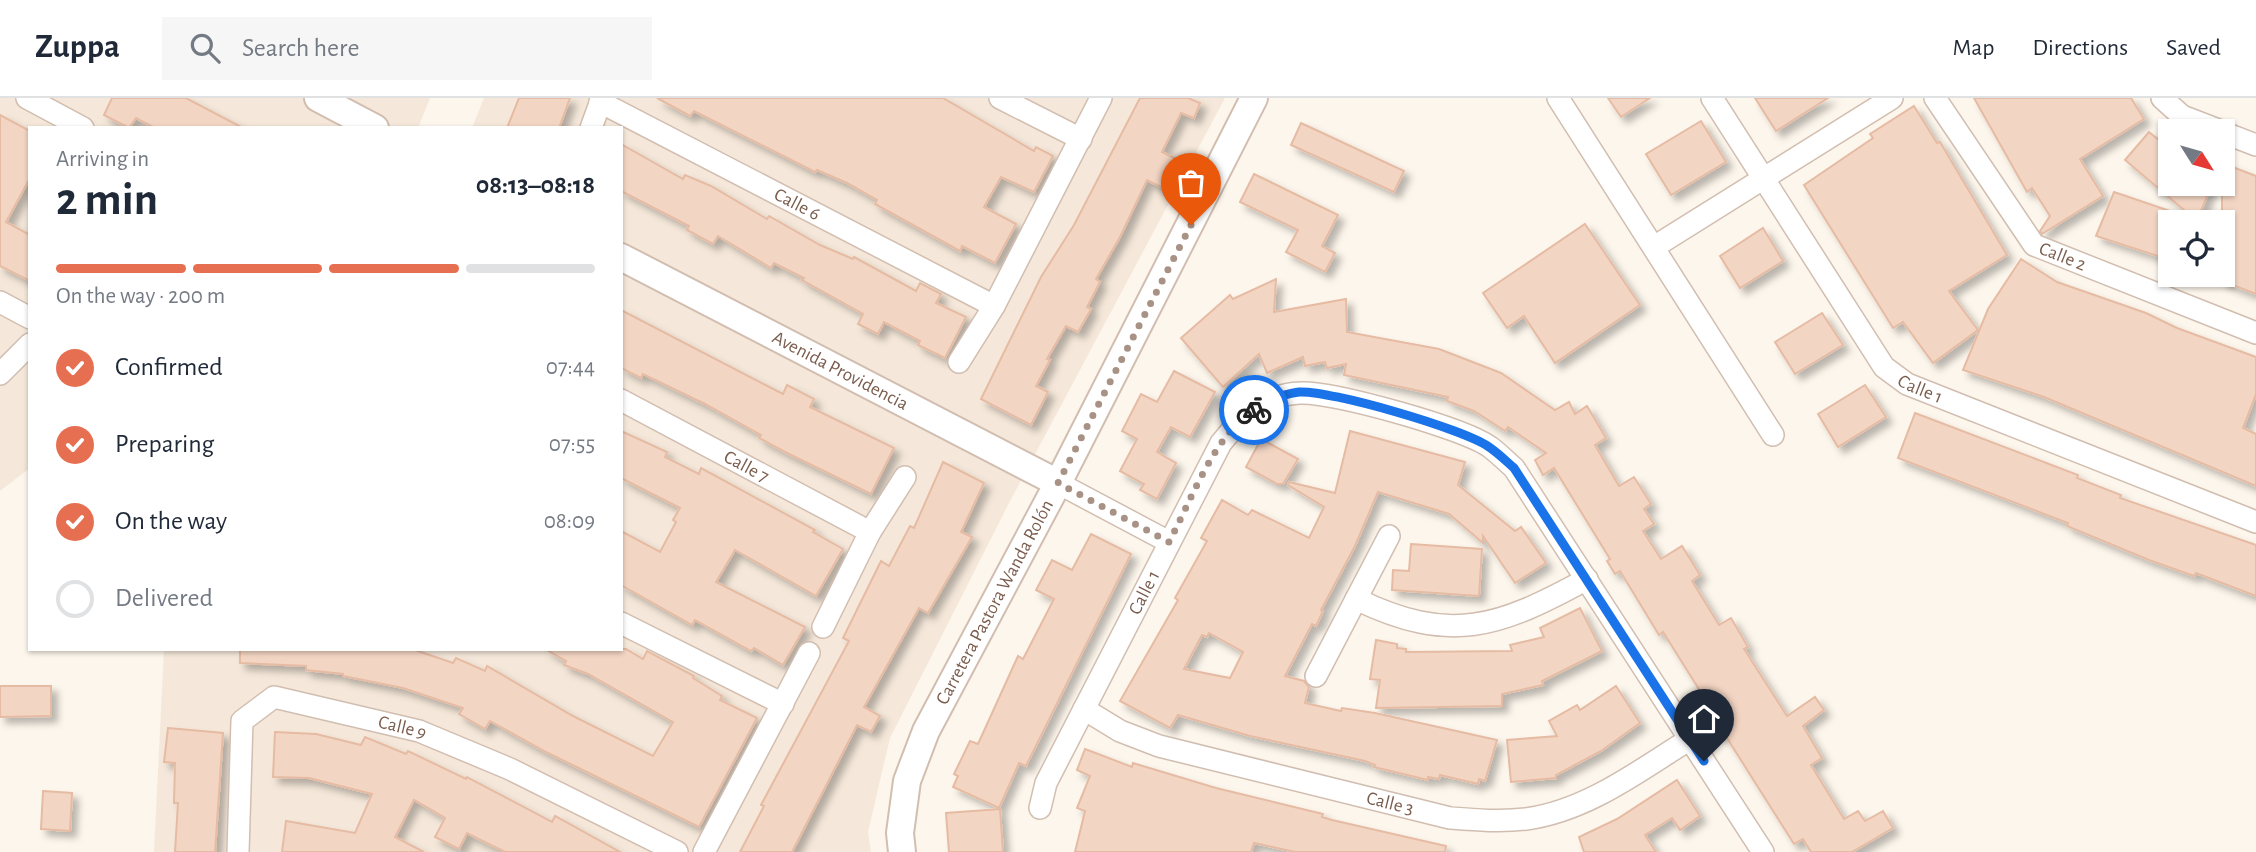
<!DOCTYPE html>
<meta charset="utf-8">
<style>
:root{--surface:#fff;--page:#f6f6f7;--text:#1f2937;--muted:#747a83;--line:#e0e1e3;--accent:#e76f51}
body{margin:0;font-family:"Alegreya Sans",sans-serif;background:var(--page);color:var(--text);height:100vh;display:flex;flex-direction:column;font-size:26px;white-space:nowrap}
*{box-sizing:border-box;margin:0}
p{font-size:23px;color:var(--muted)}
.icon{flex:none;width:38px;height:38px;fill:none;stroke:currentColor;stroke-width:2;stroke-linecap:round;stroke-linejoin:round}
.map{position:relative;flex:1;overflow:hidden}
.drawer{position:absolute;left:28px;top:28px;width:595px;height:525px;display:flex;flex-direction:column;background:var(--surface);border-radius:0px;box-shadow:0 2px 5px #0004}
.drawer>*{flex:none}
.needle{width:46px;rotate:127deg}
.controls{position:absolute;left:2158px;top:21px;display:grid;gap:14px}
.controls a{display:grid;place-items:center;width:77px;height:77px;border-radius:0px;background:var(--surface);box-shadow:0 2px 5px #0004;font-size:35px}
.pin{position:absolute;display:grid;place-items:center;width:60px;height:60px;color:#fff;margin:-72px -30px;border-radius:50% 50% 50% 0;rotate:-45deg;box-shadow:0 0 7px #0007}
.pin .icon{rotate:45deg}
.courier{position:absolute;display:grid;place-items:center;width:70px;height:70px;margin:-35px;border:5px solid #1a73e8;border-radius:50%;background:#fff;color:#222;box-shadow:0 2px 9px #0007}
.headline em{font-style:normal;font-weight:600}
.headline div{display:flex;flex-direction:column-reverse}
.headline{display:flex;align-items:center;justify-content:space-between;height:119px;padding:0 28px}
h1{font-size:46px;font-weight:600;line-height:52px}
.bar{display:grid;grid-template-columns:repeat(4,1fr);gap:10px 7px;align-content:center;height:84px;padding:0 28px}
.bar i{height:9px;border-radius:5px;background:var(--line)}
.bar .current{background:var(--accent)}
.bar p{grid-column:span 4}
ol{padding:0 28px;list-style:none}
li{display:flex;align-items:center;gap:21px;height:77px}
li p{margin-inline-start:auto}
li .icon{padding:7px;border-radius:50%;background:var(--accent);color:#fff;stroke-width:4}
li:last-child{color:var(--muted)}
li i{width:38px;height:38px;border:4px solid var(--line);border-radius:50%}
header{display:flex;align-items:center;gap:42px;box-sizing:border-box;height:98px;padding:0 35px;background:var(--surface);border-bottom:2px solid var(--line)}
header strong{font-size:33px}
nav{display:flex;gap:38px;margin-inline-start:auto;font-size:24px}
.search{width:490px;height:63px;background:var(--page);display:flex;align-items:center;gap:18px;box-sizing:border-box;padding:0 24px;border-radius:0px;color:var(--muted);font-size:26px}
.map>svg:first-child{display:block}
.residential{fill:#f5e8da}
.building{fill:#f3d5c3;stroke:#e6bba3;stroke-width:2;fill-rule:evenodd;filter:url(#shadow)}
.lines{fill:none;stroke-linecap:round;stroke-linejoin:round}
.minor-casing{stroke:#d1beb0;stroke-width:24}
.tertiary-casing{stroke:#d1beb0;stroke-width:30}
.minor{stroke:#fff;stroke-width:21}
.tertiary{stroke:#fff;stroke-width:26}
.done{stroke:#a89285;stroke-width:7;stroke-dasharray:0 12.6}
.route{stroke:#1a73e8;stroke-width:9}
.labels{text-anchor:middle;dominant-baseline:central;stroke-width:5;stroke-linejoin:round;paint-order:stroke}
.street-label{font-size:19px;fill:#7a5c4d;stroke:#fffaf3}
</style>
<header>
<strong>Zuppa</strong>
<div class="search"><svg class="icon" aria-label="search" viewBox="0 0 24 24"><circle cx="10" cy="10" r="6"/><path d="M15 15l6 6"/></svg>Search here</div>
<nav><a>Map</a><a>Directions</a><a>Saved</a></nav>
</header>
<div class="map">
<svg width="2256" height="754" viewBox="0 0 2256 754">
<defs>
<filter id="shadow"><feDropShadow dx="6" dy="6" stdDeviation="3.5" flood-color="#0004"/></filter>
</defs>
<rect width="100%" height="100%" fill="#fdf6ec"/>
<g class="residential">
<polygon points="0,0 430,0 418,30 30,30 30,370 0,393"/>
<polygon points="484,0 1225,0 1008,407 890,640 868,734 871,754 154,754 164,551 621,551 621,30 472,30"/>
</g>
<g class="building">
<polygon points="112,0 186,0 243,30 155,30 136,20 129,30 104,17"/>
<polygon points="519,0 570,0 559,30 507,30"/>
<polygon points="657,0 943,0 1034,53 1036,49 1053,58 1034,94 1001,79 984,109 1016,126 995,165 962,148 960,153 875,106 877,102 847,85 817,72 815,74 694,13 690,18"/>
<polygon points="1140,0 1188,0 1200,5 1194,20 1181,15 1162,54 1176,61 1161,89 1147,82 1120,139 1096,181 1100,184 1087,209 1091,211 1078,234 1066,228 1047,261 1050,262 1036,288 1048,294 1031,327 981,301 1041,179 1074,127"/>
<polygon points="1608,0 1650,0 1621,19"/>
<polygon points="1755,0 1828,0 1776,33"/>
<polygon points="1974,0 2131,0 2144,21 2080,61 2103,98 2042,136 2040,133 2050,118 2032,90 2027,94"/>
<polygon points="1914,8 1937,45 1940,44 2007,157 1949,193 1978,232 1933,265 1903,224 1893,230 1804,87 1873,40 1870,36"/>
<polygon points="0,17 30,33 30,80 6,124 30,137 30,183 0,168"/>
<polygon points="1701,23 1726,64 1671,97 1646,56"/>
<polygon points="1301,25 1404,73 1394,94 1291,47"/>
<polygon points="2149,34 2170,51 2170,86 2212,86 2197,123 2125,62"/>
<polygon points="621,46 683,81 685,77 711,88 767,121 769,118 820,147 853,161 854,159 916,193 920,185 941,196 936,205 966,219 945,260 918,247 920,243 884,224 878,236 858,226 863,216 802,182 804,180 774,165 771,170 718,138 713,146 687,132 689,128 621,93"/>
<polygon points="2222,65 2256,78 2256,196 2222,183"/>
<polygon points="1254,76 1338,117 1322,148 1335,155 1325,174 1286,154 1298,132 1240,104"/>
<polygon points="2114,94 2170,113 2170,162 2096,138"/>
<polygon points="1585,126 1640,207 1555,265 1524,218 1507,230 1483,195"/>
<polygon points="1763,130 1783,163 1740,190 1720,158"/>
<polygon points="2021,161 2057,184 2146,215 2177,230 2256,259 2256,296 2243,330 2256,336 2256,388 2044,299 1963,272 1988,211"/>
<polygon points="1276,181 1274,214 1346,201 1347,234 1439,251 1501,275 1555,312 1569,304 1575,316 1587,308 1606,340 1595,347 1619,388 1634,379 1651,406 1644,411 1654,426 1643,433 1661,461 1682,448 1700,477 1692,483 1719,527 1731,520 1748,549 1744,551 1787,618 1815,599 1824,612 1803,628 1822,660 1811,667 1844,721 1858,713 1865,723 1883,713 1893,730 1852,754 1811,754 1803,741 1794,746 1725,637 1722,639 1710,620 1715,617 1663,534 1659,537 1620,473 1615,476 1607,463 1610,461 1554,370 1543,377 1535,362 1546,355 1508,329 1505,333 1474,313 1447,303 1448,299 1344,277 1346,266 1327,270 1325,264 1305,268 1303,259 1267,275 1259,256 1223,289 1181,240 1230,197 1233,201"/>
<polygon points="621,212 783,296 787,287 814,301 810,309 894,350 871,396 785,354 759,340 761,337 705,306 643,276 641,280 621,270"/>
<polygon points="1822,215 1843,247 1795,276 1775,244"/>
<polygon points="1174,273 1215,294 1190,339 1171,329 1157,354 1176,365 1157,401 1140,392 1144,386 1120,373 1137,341 1122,333 1141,296 1157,304"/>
<polygon points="1865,287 1886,319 1838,349 1818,316"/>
<polygon points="1915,315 2078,377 2077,380 2121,397 2120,400 2256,447 2256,498 2196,475 2194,478 2149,462 2067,428 2068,425 1898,360"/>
<polygon points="621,333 667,354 665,359 699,376 701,370 815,432 813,434 843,451 816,498 735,452 716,484 805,529 783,567 754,550 751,553 695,522 692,527 621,487 621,433 660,454 676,424 673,422 680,410 621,380"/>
<path d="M1350,333l115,31 -7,23 57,46 6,-4 25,36 -31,20 -32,-47v7l-34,-29 -71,-22 -23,54 -34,64 2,1 -7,15 -4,-2 -27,52 19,5 5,6 -4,16 36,8 1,-3 33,5 122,27 -12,41 -6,-2 -1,5 -38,-9 -1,4 -11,-2v3l-54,-13 1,-2 -10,-4 -115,-25 -72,-21 -8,13 -50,-27 58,-101 -3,-2 32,-57 -6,-3 21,-38 26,15 4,-5 57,28 15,-31 -36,-22 1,-3 46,11zM1209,535l34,19 -13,26 -46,-9 18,-34 5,2z"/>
<polygon points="1261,341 1298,361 1283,386 1277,386 1246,369"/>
<polygon points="943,364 984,385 961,434 972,439 928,515 919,510 864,609 880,618 871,634 857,627 792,754 740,754 764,708 761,707 849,543 843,540 881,463 889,468 910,428 914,430"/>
<polygon points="1091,436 1131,456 1026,668 1019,665 999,710 953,689 958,678 954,676 970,643 978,646 1018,558 1023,561 1054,501 1036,492 1052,462 1072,472"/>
<polygon points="1411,446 1482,451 1479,498 1392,492 1393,472 1409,473"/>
<polygon points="1580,510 1602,553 1542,583 1543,587 1502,596 1502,608 1376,610 1380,582 1370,581 1376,542 1397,546 1397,550 1406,551 1406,554 1512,553 1510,547 1544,539 1540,530"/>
<polygon points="240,551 412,551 453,565 456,560 485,573 487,568 573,618 653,658 673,624 588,576 564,567 566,563 545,551 626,551 643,561 647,553 694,578 693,580 722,598 720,602 757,620 699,729 546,654 490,623 485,631 459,616 463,610 403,590 343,578 343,576 306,572 306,568 240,565"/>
<polygon points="0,588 51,588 51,618 0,619"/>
<polygon points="1616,588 1640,625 1601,653 1556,677 1556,680 1511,684 1507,642 1557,638 1549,623 1577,607 1580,612"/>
<polygon points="168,630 223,635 215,754 175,754 178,705 174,705 175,665 164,664"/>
<polygon points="275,634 316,636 361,647 365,639 406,656 408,653 466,681 467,679 552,724 555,718 620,754 505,754 467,735 459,751 435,739 445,720 414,702 395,739 424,754 282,754 286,723 355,735 372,696 309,680 273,679"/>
<polygon points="1085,651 1132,669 1133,665 1216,690 1323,716 1322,719 1332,722 1446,748 1445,754 1295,754 1254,745 1251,754 1075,754 1085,713 1077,710 1090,678 1077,672"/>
<polygon points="1677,682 1700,718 1680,732 1672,720 1645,737 1656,754 1584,754 1579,739 1617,721"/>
<polygon points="43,693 72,695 70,733 41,731"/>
<polygon points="1000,711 1003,754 949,754 946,715"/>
</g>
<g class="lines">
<defs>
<g id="minor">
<polyline points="27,0 83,30"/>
<polyline points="1000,0 1081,41"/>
<polyline points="1558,0 1773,337"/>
<path id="s1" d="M1712,0l172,269 23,17 349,138"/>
<path id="s2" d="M1935,0l99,147 222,88"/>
<polyline points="2162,0 2182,18 2221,33"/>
<path id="s3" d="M600,4l394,204"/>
<polyline points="591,30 602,0"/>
<polyline points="2222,34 2256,47"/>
<polyline points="1654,149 1892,0"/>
<polyline points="0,204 30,220"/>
<polyline points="959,264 994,208 1101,0"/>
<polyline points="0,276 30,246"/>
<path id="s4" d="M621,302l249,132"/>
<polyline points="1058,385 1169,444"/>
<path d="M1356,501c95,46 143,28 231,-20"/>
<polyline points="621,525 783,606"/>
<polyline points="823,529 870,434 905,379"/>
<polyline points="1316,578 1389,438"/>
<path id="s5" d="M1084,611l36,22 39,15 291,72c26,2 51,4 76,1 61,-8 114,-49 164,-80"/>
<path id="s6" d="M1040,710l6,-25 175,-340c20,-25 44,-49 79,-50 32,-2 163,35 190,54 8,6 16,14 24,21l249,384"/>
<path id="s7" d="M238,754l4,-131 32,-24 145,34 91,38 167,83"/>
<polyline points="704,754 809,555"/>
</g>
<g id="tertiary">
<polyline points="318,0 375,30"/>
<path id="s8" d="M621,159l437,226"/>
<path id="s9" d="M902,754l-2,-19 7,-52 19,-50 132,-248 196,-385"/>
</g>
</defs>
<use href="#minor" class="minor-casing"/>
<use href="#tertiary" class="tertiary-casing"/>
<use href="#minor" class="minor"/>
<use href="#tertiary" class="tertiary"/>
</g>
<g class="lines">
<path class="done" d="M1191,127l-133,258 111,59c22,-41 45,-107 85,-132"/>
<path class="route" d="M1254,312c13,-9 29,-16 45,-18 31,-2 165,37 190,55 9,6 17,14 25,21l190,293"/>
</g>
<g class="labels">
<g class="street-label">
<text stroke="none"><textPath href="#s3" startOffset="222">Calle 6</textPath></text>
<text stroke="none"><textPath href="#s2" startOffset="208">Calle 2</textPath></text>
<text stroke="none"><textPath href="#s8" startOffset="247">Avenida Providencia</textPath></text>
<text stroke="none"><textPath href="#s1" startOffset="362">Calle 1</textPath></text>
<text stroke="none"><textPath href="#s4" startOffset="142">Calle 7</textPath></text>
<text stroke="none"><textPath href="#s6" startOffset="240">Calle 1</textPath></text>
<text stroke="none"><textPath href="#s9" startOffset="271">Carretera Pastora Wanda Rolón</textPath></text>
<text stroke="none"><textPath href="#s7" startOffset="303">Calle 9</textPath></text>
<text stroke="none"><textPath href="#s5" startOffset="322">Calle 3</textPath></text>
</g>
</g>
</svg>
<div class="controls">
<a><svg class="needle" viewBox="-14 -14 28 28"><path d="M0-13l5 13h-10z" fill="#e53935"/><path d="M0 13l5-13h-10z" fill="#747a83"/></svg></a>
<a><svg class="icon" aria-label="locate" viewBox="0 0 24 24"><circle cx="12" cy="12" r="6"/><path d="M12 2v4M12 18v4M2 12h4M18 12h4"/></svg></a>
</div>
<div class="pin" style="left:1191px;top:127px;background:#ea580c"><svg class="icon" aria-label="bag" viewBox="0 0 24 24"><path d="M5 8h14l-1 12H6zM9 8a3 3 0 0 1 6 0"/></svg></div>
<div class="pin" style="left:1704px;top:663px;background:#1f2937"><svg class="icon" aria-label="home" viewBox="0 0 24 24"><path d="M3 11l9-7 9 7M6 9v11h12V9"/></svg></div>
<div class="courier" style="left:1254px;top:312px"><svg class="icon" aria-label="bike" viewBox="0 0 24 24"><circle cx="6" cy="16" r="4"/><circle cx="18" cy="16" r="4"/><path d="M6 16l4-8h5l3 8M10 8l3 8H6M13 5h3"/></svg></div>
<section class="drawer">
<div class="headline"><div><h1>2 min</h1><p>Arriving in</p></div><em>08:13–08:18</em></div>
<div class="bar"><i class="current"></i><i class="current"></i><i class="current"></i><i></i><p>On the way · 200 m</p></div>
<ol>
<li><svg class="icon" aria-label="check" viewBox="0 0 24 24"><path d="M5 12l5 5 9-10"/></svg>Confirmed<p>07:44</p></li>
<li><svg class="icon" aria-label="check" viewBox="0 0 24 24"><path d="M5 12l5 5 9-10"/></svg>Preparing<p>07:55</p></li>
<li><svg class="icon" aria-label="check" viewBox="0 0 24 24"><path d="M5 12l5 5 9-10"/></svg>On the way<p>08:09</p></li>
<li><i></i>Delivered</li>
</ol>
</section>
</div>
